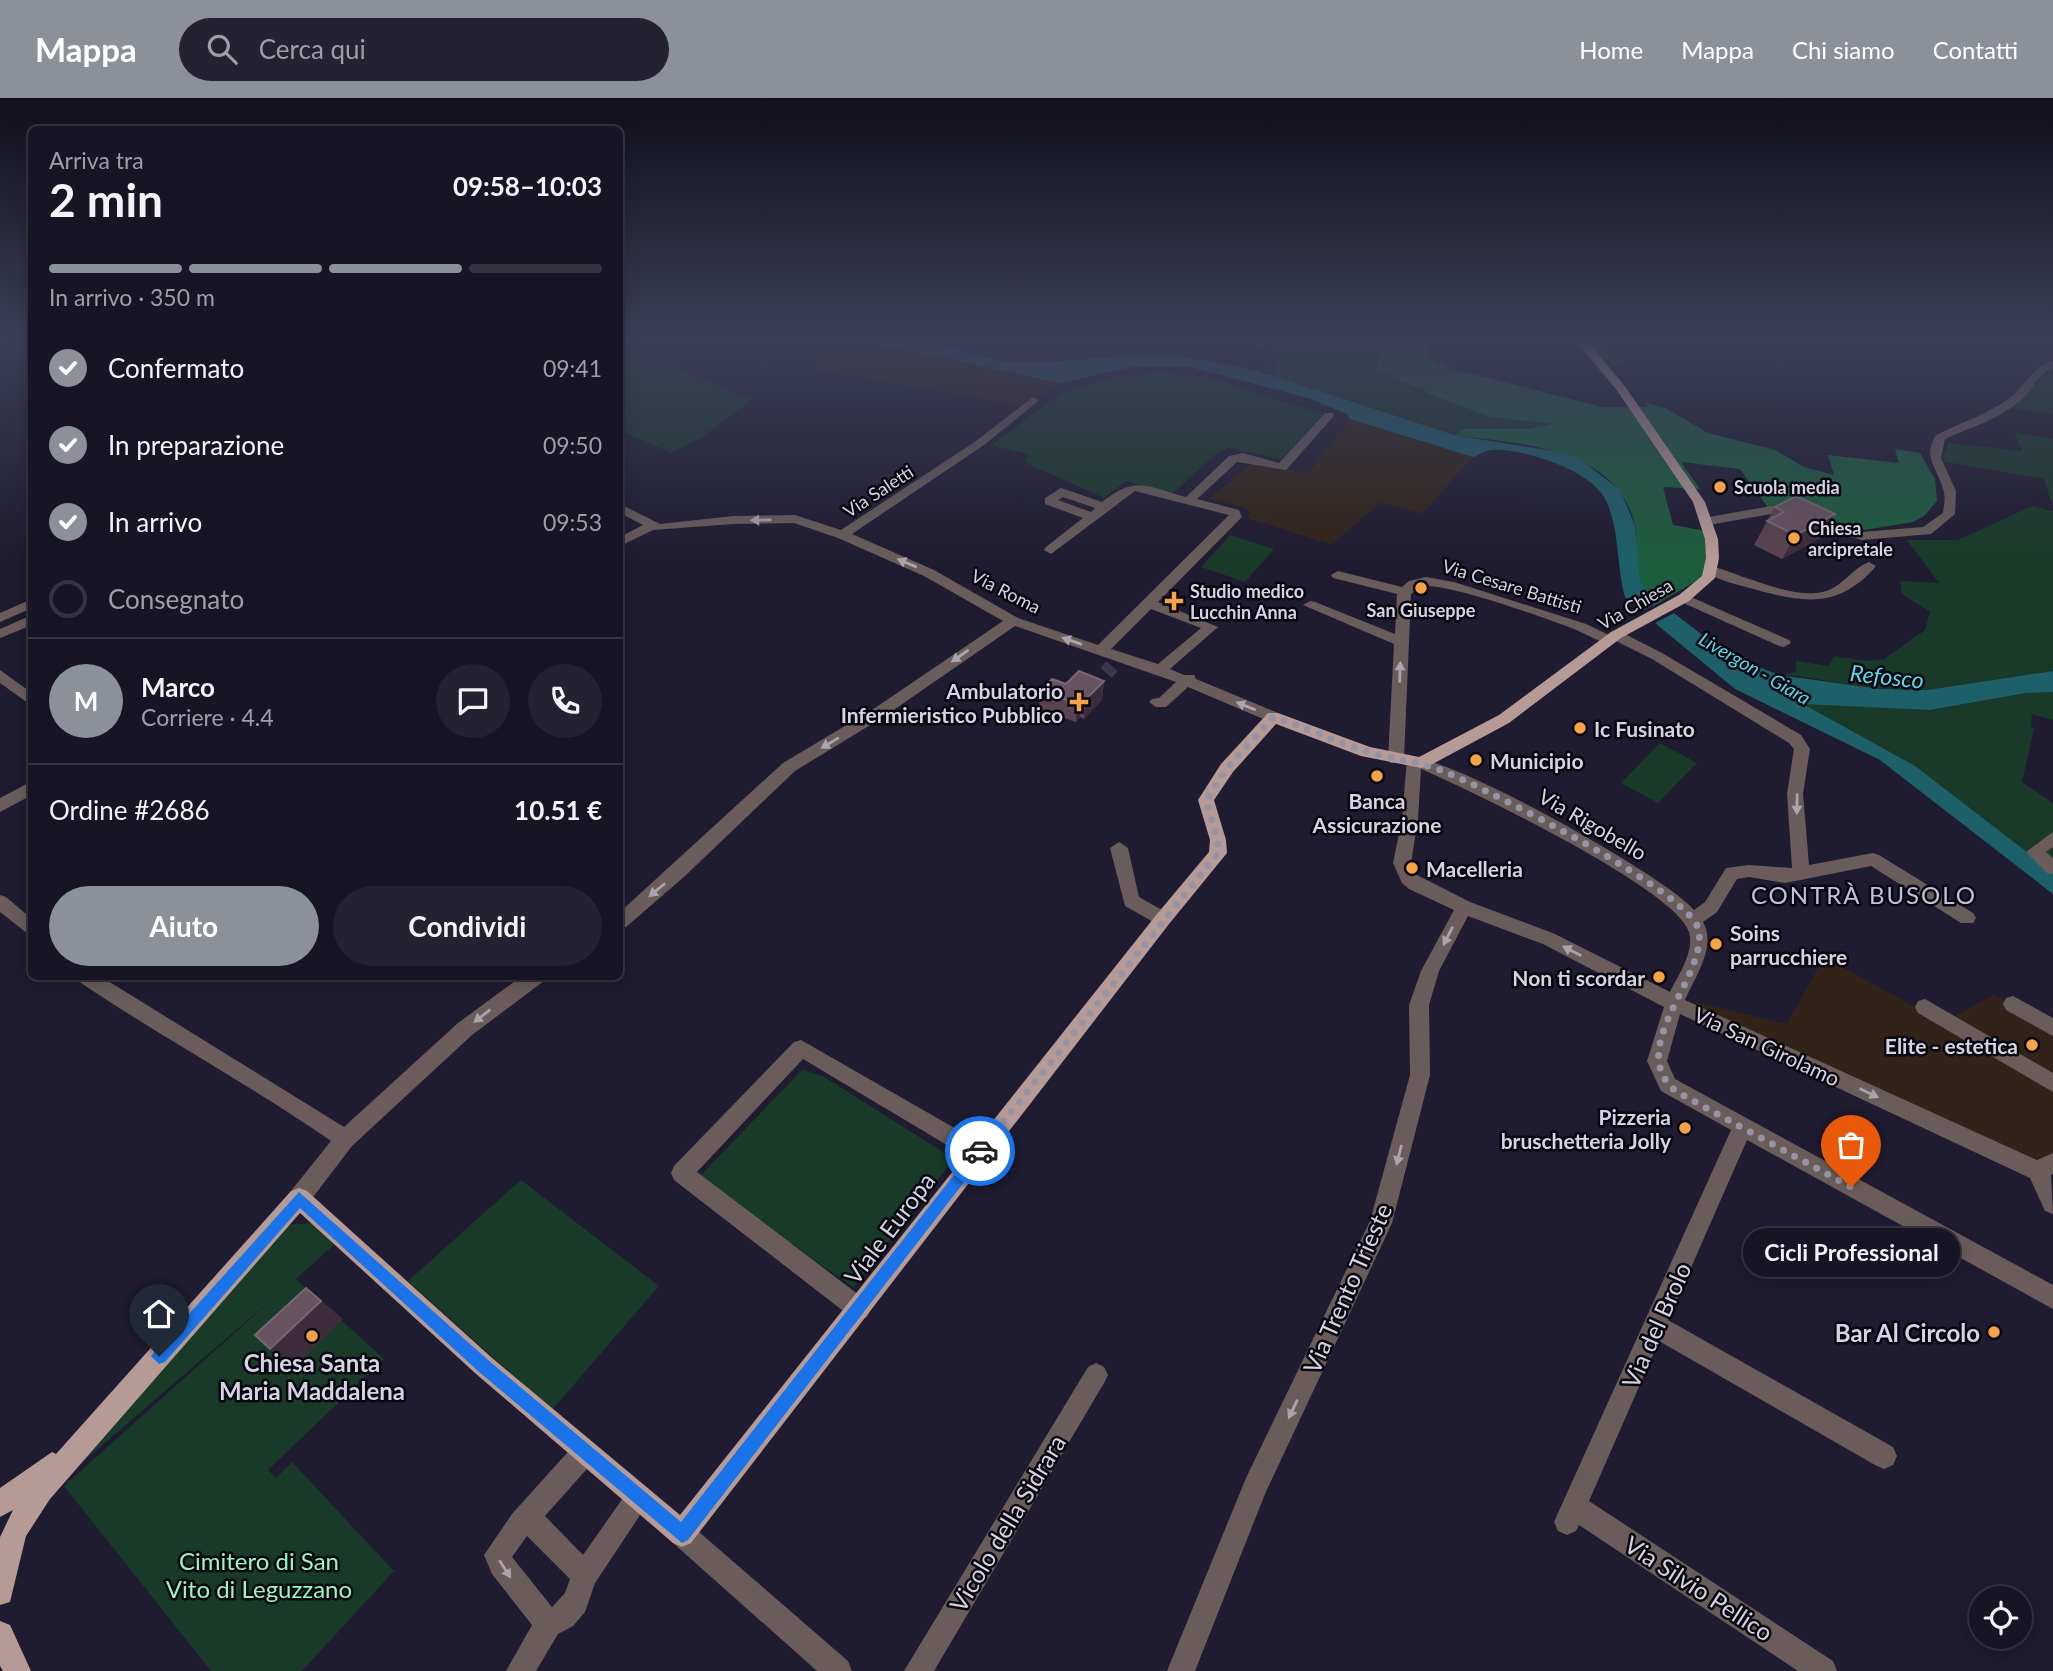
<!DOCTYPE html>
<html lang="it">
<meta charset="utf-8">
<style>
:root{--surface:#171424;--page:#242131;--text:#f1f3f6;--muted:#9e9ea6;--line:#363341;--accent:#8c9099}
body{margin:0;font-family:Lato,sans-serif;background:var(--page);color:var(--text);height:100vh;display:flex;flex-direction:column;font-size:26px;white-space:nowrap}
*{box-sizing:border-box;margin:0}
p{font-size:23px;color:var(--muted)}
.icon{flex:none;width:38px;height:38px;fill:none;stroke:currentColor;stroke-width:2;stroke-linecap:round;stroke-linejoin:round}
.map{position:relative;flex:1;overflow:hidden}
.side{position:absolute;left:28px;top:28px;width:595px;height:854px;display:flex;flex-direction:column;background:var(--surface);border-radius:10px;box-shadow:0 4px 18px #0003,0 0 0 2px var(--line)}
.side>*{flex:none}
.tools{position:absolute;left:1969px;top:1488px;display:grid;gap:14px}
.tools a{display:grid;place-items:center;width:63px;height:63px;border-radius:50%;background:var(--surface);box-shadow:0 4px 18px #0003,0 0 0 2px var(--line);font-size:35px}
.pin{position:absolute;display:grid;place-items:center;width:60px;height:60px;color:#fff;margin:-72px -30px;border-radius:50% 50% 50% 0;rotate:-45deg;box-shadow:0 0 7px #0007}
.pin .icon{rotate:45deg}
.courier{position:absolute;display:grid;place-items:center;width:70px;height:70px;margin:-35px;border:5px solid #1a73e8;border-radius:50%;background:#fff;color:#222;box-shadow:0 2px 9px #0007}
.bubble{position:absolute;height:49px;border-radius:24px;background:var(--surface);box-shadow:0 4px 18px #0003,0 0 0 2px var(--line);font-size:23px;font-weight:700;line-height:49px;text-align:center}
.overview em{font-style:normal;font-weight:700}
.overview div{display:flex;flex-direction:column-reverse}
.overview{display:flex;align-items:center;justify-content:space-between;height:119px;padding:0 21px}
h1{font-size:46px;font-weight:700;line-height:52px}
.bar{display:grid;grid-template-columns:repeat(4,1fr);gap:10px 7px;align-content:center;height:84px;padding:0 21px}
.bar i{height:9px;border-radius:5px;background:var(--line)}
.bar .on{background:var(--accent)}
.bar p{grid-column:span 4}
.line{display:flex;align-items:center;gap:18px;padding:0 21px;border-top:2px solid var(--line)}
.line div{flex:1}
.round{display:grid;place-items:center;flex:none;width:74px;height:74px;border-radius:37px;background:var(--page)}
ol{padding:0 21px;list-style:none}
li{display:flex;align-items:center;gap:21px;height:77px}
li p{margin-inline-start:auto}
li .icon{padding:7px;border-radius:50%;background:var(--accent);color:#fff;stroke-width:4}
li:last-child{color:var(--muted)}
li i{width:38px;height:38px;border:4px solid var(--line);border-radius:50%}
.button{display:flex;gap:14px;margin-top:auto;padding:14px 21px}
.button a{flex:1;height:80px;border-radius:42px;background:var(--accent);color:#fff;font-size:28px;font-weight:700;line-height:80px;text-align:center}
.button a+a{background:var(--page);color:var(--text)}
header{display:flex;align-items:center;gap:42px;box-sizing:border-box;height:98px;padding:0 35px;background:var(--accent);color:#fff}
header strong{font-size:33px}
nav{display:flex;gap:38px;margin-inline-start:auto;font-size:24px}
.search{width:490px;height:63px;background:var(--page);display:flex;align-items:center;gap:18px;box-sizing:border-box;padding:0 24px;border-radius:38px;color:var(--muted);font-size:26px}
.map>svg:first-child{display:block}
.industrial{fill:#312317}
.green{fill:#193a28}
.forest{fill:#1c5d3d}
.water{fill:#1d606a}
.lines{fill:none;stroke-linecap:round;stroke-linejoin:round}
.minor-tunnel{stroke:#3a374b;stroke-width:15;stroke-dasharray:15 8;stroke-linecap:butt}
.minor{fill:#6a5c5a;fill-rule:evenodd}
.major{fill:#b69a95;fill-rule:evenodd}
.wall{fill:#59434f}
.shaded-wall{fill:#3c2c3c}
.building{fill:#67535f;stroke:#786773;stroke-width:2}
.oneway{fill:#aba4ac}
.route{fill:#1a73e8}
.done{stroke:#9693a4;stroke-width:7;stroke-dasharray:0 12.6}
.poi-dot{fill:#f6a248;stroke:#090710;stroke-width:2.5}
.labels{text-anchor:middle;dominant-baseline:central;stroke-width:5;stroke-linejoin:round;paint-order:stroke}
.far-poi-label{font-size:18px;font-weight:bold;fill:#d6d4e2;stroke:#090710;text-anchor:start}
.far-street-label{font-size:18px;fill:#d6d4e2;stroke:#090710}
.far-water-label{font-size:19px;font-style:italic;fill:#5bd9ee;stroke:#090710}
.poi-label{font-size:21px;font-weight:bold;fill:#d6d4e2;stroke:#090710;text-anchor:end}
.street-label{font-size:21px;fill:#d6d4e2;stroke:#090710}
.water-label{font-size:23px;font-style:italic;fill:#5bd9ee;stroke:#090710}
.quarter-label{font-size:24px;letter-spacing:2px;fill:#c3c0dc;stroke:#090710}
.near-street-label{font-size:24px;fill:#d6d4e2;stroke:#090710}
.near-poi-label{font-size:24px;font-weight:bold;fill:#d6d4e2;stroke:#090710;text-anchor:end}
.near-park-label{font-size:24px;fill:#99f5c2;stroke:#090710}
</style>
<header>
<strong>Mappa</strong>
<div class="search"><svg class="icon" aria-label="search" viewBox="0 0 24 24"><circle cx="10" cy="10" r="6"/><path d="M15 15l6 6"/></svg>Cerca qui</div>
<nav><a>Home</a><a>Mappa</a><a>Chi siamo</a><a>Contatti</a></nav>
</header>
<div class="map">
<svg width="2053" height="1573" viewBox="0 0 2053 1573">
<rect width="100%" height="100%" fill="#1f1b30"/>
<g class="industrial">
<polygon points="838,246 914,253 1060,285 1023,308 813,271"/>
<polygon points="1350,321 1473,359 1423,415 1380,405 1332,447 1247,420 1250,415 1247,411 1210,400 1250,367 1263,366 1301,374 1310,373"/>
<polygon points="1824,859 1943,924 1993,897 2053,931 2053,1059 2045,1065 2026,1063 1691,913 1696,904 1787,926"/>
</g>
<g class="green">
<polygon points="1220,242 1431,242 1428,248 1389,246 1376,271 1442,301 1491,319 1554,326 1530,331 1463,331 1454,337 1274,278 1282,254"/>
<polygon points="1577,242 1591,242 1629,253 1616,267 1596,258"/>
<polygon points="620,248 752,301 702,340 671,355 620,332"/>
<polygon points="1159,274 1212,281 1323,316 1282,361 1228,350 1218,354 1173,395 1126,383 1104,400 1024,364 1030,357 992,347 1061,295 1113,279"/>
<polygon points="2045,276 2053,277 2053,316 2013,310"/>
<polygon points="2015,335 2053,341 2053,409 2044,381 1946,364 1943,359 1948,345 2022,353"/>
<polygon points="2032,408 2053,413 2053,573 1927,592 1880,591 1783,576 1796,574 1796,563 1829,568 1834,558 1867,563 1884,561 1925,532 1930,514 1902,496 1900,483 1939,485 1907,442 1958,442"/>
<polygon points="1230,437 1274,451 1245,484 1201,469"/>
<polygon points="2053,594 2053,622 2032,616 2031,628 2034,631 2022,684 2053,705 2053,774 1802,605 1930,612 2026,595"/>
<polygon points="1660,645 1697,665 1658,705 1621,685"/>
<polygon points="802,972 823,978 954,1061 853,1189 698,1080"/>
<polygon points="521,1082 659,1188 552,1312 408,1183"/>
<polygon points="312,1125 335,1146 296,1181 384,1261 268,1372 276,1380 292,1364 394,1473 302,1573 211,1573 64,1388 277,1197 64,1380 286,1127"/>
</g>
<path class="forest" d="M1389,246l39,2 2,12 22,11 150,38h46l-3,-4 20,5 43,25 67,17 29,17 30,8 -6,-20 71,8 -4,-14 25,4 15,26 2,22 -13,15 -11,6 -55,9 -89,-22 -29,-40 -59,-7 19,27 -37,-2 10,38 33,6v44l-47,28c-5,-6 -13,-12 -18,-20 -10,-16 -2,-41 -6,-58 -19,-79 -117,-81 -181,-90l9,-6h67l22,-5 -61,-7 -49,-18 -66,-30 3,-12z"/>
<g class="water">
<path d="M823,242h101l77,22 36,1 121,-10 79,13 37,10 180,59 105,17 22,8 39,30 15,35 5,57 19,21 -17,8 -17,-14c-9,-31 -5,-72 -21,-100 -15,-27 -81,-49 -111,-47 -7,0 -14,5 -20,7l-123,-38 -3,-5 -39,-16 -118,-31h-58l-72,16 -146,-32z"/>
<polygon points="1674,515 1728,557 1779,577 1880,591 1927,592 2053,573 2053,594 2026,595 1930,612 1803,606 1915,668 2053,774 2053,796 1880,662 1735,591 1655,525"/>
</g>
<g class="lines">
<polyline class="minor-tunnel" points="1106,575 1112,568"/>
<g class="minor">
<path d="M2053,263v7c-17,7 -21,24 -34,34 -22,18 -50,26 -74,37l-4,19 15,33 -1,23 -24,20 -69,6 -91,-26 -62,11 -6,-4 6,-4 62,-11 91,26 61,-5 20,-14c1,-8 3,-16 0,-24 -6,-22 -21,-32 -7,-54 24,-12 50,-20 71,-35 19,-13 23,-32 46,-39z"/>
<path d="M1033,299l6,3 -2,2 -53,43 -132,89 82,36 84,48 80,27 131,-130 -94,-24 -84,63 -7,-4 2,-3 37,-29 -38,-14v-6l16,-10 41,14c34,-27 44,-16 84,-5l43,-41 14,-3 36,10 46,-50h8v4l-47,53 -49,-8 -40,37 42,11 3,7 -84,85 60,25 -48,42 14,6h10l2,4 82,34 3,4 -3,4h-10l-80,-34 -22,20h-10l-7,-5 3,-3 7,-1 17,-16 -161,-56 -130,90 -90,55 -110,105 -59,51 -6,2v-17l163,-149 92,-55 128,-87 -79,-45 -86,-38 -44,-15 -61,1 -80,6 -33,16v-9l23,-12 -23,-12v-9l40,20 73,-8 62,-1 46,15 135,-89zM1063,399l32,11 -4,4 -33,-12zM1151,511l50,19 -43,36 -47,-15z"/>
<path d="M1869,464l7,4c-38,45 -76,36 -126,22 -14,-4 -35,-8 -46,-18l7,-4c30,8 88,37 118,24 15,-6 25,-23 40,-28z"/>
<path d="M1338,473l64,16 7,-6 17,-4 28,5 132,42 23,11 7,-4 5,1 41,21 139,82 9,14 -7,45 6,71 64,-12 6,2 94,58 3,5 -3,5h-12l-90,-57 -86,17 -36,-6 -12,2 -20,33 -14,10c14,24 -8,55 -18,78l352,160 16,-7v21l-2,1 2,39 -8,-3 -15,-33 -350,-164 -13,47 8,18 378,206v24l-306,-169 -79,180 225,127 4,9 -4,9 -9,4 -9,-4 -216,-124 -70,160 244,160 4,10h-39l-219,-146 -3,6 -9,4 -9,-4 -4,-9 4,-9 173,-383 -70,-39 -14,-30 17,-54 -121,-63 -75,-28 -29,55 -10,34 1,70 -38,148 -127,271 -70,177h-28l79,-193 124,-257 40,-146 -1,-70 12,-34 33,-61 -45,-21 -7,-6 -9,-20 9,-44 5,-61c33,-9 262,120 287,152l11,-8 21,-34 23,-3 43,3 -5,-74 7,-45 -5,-6 -137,-84 -36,-18 -7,3c-12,-3 -23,-10 -35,-15 -33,-12 -121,-45 -152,-43l-11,8 -7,165 -2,4h-12l-2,-4 6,-115 -91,-39 7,-4 5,1 80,32 2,-40 -64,-16 -2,-3zM1421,671c47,20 255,120 268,163 6,19 -11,44 -19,60l-115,-58 -85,-32 -55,-28 -4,-11 7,-44z"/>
<polygon points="1684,496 1789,542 1791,545 1784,549 1779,548 1679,503 1679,497"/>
<polygon points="32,501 32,510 0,524 0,515"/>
<polygon points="32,517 32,527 0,540 0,531"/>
<polygon points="0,572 32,595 32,608 0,585"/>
<polygon points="32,683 32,697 0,714 0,700"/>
<polygon points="2053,734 2053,749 2046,754 2053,760 2053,776 2047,775 2026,754"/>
<polygon points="1119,744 1128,750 1139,799 1169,816 1172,821 1169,826 1157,826 1125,808 1110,750"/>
<polygon points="0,797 6,799 32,821 32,839 0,814"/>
<path d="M76,878h24l244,151 114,-104 64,-47h24l-2,5 -72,54 -120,111 -45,59 -8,3 -8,-3 -3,-7 3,-7 40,-50c-82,-57 -170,-104 -253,-160z"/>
<polygon points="2013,898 2053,920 2053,938 2006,912 2003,906 2006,900"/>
<polygon points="1925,901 2053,975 2053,994 1918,915 1915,909 1918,903"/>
<polygon points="801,942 986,1048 990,1055 986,1062 979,1065 972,1062 803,961 697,1074 867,1203 871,1211 867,1219 859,1223 851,1219 674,1082 671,1075 674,1068 794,944"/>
<polygon points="1096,1265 1104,1269 1108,1277 1104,1285 934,1573 904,1573 1088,1269"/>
<path d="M584,1342l9,4 4,9 -4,9 -48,54 38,39 47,-67 9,-4 9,4 4,9 -57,86 -10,29 -12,14 -15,8 -22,37h-30l26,-46 -40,-51 -8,-19 28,-41 63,-70zM527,1438l43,43 -5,14 -13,14 -40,-50z"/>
<polygon points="682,1423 691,1427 848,1563 852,1573 817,1573 673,1445 669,1436 673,1427"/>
</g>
<g class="major">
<polygon points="1575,242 1586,242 1624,287 1705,404 1718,441 1719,460 1715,480 1689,503 1621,540 1509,625 1427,669 1421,670 1361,658 1276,626 1233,674 1214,702 1226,742 1227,755 1169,826 691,1445 682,1449 673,1445 475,1275 300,1115 50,1401 26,1438 10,1504 0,1507 0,1439 13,1412 0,1419 0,1390 52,1354 56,1356 291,1093 299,1090 307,1093 491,1259 680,1417 1157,816 1209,754 1210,742 1198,702 1221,666 1268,615 1278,615 1370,649 1419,659 1499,617 1611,534 1679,497 1702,478 1706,460 1705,441 1693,404 1616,291"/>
<polygon points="0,1523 10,1527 31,1573 3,1573 0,1568"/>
</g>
</g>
<g class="wall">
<polygon points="1796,398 1820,440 1782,461 1754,447 1775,409"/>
<polygon points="1104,583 1102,602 1084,621 1080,619 1076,624 1039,612 1040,593"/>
</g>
<g class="shaded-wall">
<polygon points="1835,416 1820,440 1782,461 1796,437"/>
<polygon points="1104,583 1102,602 1084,621 1085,602"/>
<polygon points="1081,601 1080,619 1076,624 1077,605"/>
<polygon points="306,1190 343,1221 295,1268 270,1251"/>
</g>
<g class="building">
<polygon points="1796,398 1835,416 1796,437 1767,423 1784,414 1775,409"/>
<polygon points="1079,573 1104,583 1085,602 1081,601 1077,605 1040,593 1052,581 1066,586"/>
<polygon points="306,1190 321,1203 270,1251 255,1237"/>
</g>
<defs><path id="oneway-solid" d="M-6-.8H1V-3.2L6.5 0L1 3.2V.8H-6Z" transform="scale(1.75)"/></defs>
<g class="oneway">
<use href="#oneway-solid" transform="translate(761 422) rotate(179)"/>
<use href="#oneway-solid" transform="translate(907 465) rotate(-157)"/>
<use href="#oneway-solid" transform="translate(1072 543) rotate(-161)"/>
<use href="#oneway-solid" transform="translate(960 558) rotate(145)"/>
<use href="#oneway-solid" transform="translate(1400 574) rotate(-88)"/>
<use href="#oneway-solid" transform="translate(1246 608) rotate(-158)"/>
<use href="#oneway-solid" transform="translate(830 645) rotate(149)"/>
<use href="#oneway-solid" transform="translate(1797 706) rotate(91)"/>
<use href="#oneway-solid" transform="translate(657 792) rotate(140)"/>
<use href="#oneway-solid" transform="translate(1448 838) rotate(117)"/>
<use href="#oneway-solid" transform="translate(1572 853) rotate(-153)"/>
<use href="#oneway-solid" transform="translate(482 918) rotate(142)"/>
<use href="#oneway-solid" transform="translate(1869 995) rotate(25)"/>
<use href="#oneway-solid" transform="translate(1399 1057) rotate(104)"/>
<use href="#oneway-solid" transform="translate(1293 1311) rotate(116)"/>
<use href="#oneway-solid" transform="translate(505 1471) rotate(57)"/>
</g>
<linearGradient id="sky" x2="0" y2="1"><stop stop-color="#110f1a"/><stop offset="0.52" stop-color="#3c3f59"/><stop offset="1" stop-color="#3c3f59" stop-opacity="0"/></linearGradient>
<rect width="2053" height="462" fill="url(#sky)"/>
<polygon class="route" points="980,1047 987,1053 985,1057 688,1442 682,1445 478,1273 300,1110 165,1264 159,1266 151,1258 299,1094 488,1262 681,1424 976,1049"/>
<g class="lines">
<path class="done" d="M980,1053l238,-298v-12l-12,-41 21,-32 46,-51c32,10 63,25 95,35 27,8 56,10 82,22 40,17 244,120 249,157 7,48 -76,119 -22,161l174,95"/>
</g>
<g class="poi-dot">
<circle cx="1720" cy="389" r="7"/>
<circle cx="1794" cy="440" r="7"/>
<circle cx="1421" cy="490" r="7"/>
<path d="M1170.5 492.5h7v7h7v7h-7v7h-7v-7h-7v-7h7z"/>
<path d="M1075.5 593.5h7v7h7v7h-7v7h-7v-7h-7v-7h7z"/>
<circle cx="1580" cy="630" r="7"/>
<circle cx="1476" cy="662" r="7"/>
<circle cx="1377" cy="678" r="7"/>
<circle cx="1412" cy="770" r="7"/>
<circle cx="1716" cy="846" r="7"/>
<circle cx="1659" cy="879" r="7"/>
<circle cx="2032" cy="947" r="7"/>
<circle cx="1685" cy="1030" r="7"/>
<circle cx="1994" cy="1234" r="7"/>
<circle cx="312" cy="1238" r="7"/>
</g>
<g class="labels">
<g class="far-poi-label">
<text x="1734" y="389">Scuola media</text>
<text x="1808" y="430">Chiesa<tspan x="1808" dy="21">arcipretale</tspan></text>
<text x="1190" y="493">Studio medico<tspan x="1190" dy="21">Lucchin Anna</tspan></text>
<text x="1421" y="512" text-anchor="middle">San Giuseppe</text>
</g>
<g class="far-street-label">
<text transform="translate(878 393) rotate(-33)">Via Saletti</text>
<text transform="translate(1512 488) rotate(17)">Via Cesare Battisti</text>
<text transform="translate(1006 493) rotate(27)">Via Roma</text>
<text transform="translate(1635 506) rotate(-30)">Via Chiesa</text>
</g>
<g class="far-water-label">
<text transform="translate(1755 570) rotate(30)">Livergon - Giara</text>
</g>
<g class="poi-label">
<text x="1063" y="592">Ambulatorio<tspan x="1063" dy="24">Infermieristico Pubblico</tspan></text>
<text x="1594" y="630" text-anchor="start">Ic Fusinato</text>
<text x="1490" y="662" text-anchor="start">Municipio</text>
<text x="1377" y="702" text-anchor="middle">Banca<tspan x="1377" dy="24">Assicurazione</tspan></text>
<text x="1426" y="770" text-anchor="start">Macelleria</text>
<text x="1730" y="834" text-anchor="start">Soins<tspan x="1730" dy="24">parrucchiere</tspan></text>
<text x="1645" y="879">Non ti scordar</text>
<text x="2018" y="947">Elite - estetica</text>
<text x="1671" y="1018">Pizzeria<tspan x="1671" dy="24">bruschetteria Jolly</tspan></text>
</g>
<g class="street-label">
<text transform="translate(1593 726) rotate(30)">Via Rigobello</text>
<text transform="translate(1767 948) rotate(25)">Via San Girolamo</text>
</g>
<g class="water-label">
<text transform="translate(1887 578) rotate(6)">Refosco</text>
</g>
<g class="quarter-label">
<text x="1864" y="796">CONTRÀ BUSOLO</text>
</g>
<g class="near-street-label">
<text transform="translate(889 1130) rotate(-53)">Viale Europa</text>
<text transform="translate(1347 1190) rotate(-66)">Via Trento Trieste</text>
<text transform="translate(1656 1227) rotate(-66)">Via del Brolo</text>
<text transform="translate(1007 1425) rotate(-59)">Vicolo della Sidrara</text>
<text transform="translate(1699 1490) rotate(33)">Via Silvio Pellico</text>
</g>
<g class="near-poi-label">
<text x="1980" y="1234">Bar Al Circolo</text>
<text x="312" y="1264" text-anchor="middle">Chiesa Santa<tspan x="312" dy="28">Maria Maddalena</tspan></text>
</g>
<g class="near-park-label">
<text x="259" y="1462">Cimitero di San<tspan x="259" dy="28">Vito di Leguzzano</tspan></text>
</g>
</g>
</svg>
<div class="tools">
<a><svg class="icon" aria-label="locate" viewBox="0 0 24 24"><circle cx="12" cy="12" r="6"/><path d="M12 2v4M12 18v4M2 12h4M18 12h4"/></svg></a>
</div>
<div class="pin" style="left:1851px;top:1089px;background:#ea580c"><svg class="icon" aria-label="bag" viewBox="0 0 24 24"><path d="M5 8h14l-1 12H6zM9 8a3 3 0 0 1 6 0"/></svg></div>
<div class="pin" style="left:159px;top:1258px;background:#1f2937"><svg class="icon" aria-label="home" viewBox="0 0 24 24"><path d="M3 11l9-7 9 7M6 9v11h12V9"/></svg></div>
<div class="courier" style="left:980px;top:1053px"><svg class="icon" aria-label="car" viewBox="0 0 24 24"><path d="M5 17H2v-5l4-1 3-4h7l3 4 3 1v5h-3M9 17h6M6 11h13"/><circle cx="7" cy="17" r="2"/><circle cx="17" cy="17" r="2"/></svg></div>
<div class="bubble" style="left:1743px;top:1130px;width:217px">Cicli Professional</div>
<section class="side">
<div class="overview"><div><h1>2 min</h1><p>Arriva tra</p></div><em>09:58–10:03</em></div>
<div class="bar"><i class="on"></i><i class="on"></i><i class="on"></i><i></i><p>In arrivo · 350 m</p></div>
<ol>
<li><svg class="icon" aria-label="check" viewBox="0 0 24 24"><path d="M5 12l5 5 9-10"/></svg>Confermato<p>09:41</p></li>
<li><svg class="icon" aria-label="check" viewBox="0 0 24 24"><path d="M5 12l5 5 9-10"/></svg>In preparazione<p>09:50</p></li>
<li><svg class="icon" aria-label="check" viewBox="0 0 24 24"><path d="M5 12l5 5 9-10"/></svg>In arrivo<p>09:53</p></li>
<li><i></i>Consegnato</li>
</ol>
<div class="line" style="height:126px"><b class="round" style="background:var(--accent);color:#fff">M</b><div><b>Marco</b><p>Corriere · 4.4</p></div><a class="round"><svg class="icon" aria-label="chat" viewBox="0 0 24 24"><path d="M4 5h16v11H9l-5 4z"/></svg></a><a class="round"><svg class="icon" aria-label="phone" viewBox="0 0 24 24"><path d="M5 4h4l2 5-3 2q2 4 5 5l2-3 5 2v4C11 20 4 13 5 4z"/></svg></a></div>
<div class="line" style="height:91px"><div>Ordine #2686</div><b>10.51 €</b></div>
<div class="button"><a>Aiuto</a><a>Condividi</a></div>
</section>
</div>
